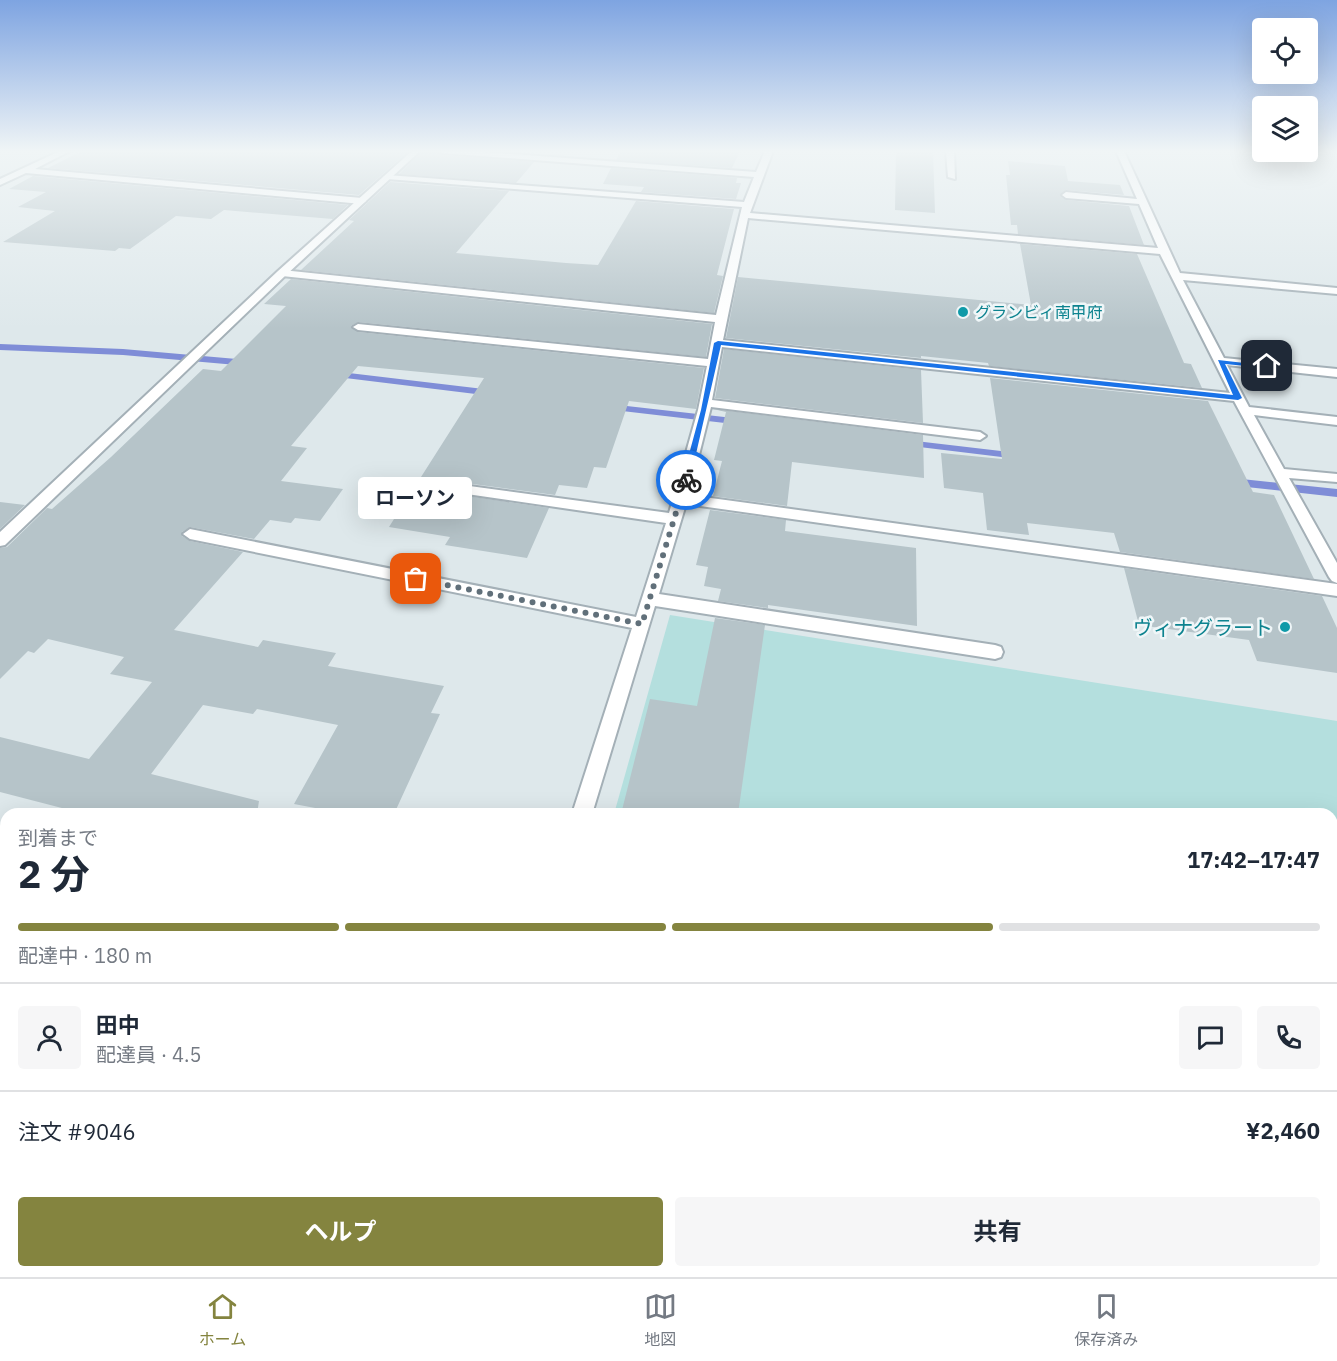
<!DOCTYPE html>
<html lang="ja">
<meta charset="utf-8">
<style>
:root{--surface:#fff;--page:#f6f6f7;--text:#1f2937;--muted:#747a83;--line:#e0e1e3;--accent:#84843f}
body{margin:0;font-family:"IBM Plex Sans","Noto Sans JP",sans-serif;background:var(--page);color:var(--text);height:100vh;display:flex;flex-direction:column;font-size:22px;white-space:nowrap}
*{box-sizing:border-box;margin:0}
p{font-size:20px;color:var(--muted)}
.icon{flex:none;width:33px;height:33px;fill:none;stroke:currentColor;stroke-width:2;stroke-linecap:round;stroke-linejoin:round}
.map{position:relative;flex:1;overflow:hidden}
.panel{position:absolute;left:0px;top:808px;width:1338px;height:470px;display:flex;flex-direction:column;background:var(--surface);border-radius:18px 18px 0 0;box-shadow:0 6px 24px #0002}
.panel>*{flex:none}
.tools{position:absolute;left:1252px;top:18px;display:grid;gap:12px}
.tools a{display:grid;place-items:center;width:66px;height:66px;border-radius:6px;background:var(--surface);box-shadow:0 6px 24px #0002;font-size:30px}
.pin{position:absolute;display:grid;place-items:center;width:51px;height:51px;color:#fff;margin:-26px;border-radius:12px;box-shadow:0 3px 9px #0006}
.courier{position:absolute;display:grid;place-items:center;width:60px;height:60px;margin:-30px;border:4px solid #1a73e8;border-radius:50%;background:#fff;color:#222;box-shadow:0 2px 8px #0007}
.bubble{position:absolute;height:42px;border-radius:6px;background:var(--surface);box-shadow:0 6px 24px #0002;font-size:20px;font-weight:700;line-height:42px;text-align:center}
.head em{font-style:normal;font-weight:700}
.head div{display:flex;flex-direction:column-reverse}
.head{display:flex;align-items:center;justify-content:space-between;height:102px;padding:0 18px}
h1{font-size:39px;font-weight:700;line-height:45px}
.bar{display:grid;grid-template-columns:repeat(4,1fr);gap:9px 6px;align-content:center;height:72px;padding:0 18px}
.bar i{height:8px;border-radius:4px;background:var(--line)}
.bar .on{background:var(--accent)}
.bar p{grid-column:span 4}
.line{display:flex;align-items:center;gap:15px;padding:0 18px;border-top:2px solid var(--line)}
.line div{flex:1}
.round{display:grid;place-items:center;flex:none;width:63px;height:63px;border-radius:6px;background:var(--page)}
.action{display:flex;gap:12px;margin-top:auto;padding:12px 18px}
.action a{flex:1;height:69px;border-radius:6px;background:var(--accent);color:#fff;font-size:24px;font-weight:700;line-height:69px;text-align:center}
.action a+a{background:var(--page);color:var(--text)}
.tab-bar{display:flex;justify-content:space-around;align-items:center;height:84px;border-top:2px solid var(--line);background:var(--surface);font-size:16px;color:var(--muted)}
.tab-bar a{display:grid;justify-items:center;gap:3px}
.tab-bar .on{color:var(--accent)}
.map>svg:first-child{display:block}
.green{fill:#b4dfde}
.lines{fill:none;stroke-linecap:round;stroke-linejoin:round}
.stream{fill:#7f8dd7;fill-rule:evenodd}
.building{fill:#b6c4c9}
.service-casing{stroke:#a4b0b7;stroke-width:4}
.minor-casing{stroke:#a4b0b7;stroke-width:4}
.service{fill:#fff;fill-rule:evenodd}
.minor{fill:#fff;fill-rule:evenodd}
.route{fill:#1a73e8}
.done{stroke:#61707a;stroke-width:6;stroke-dasharray:0 10.8}
.culture-dot{fill:#0f9aa8;stroke:#eff6f8;stroke-width:2}
.labels{text-anchor:middle;dominant-baseline:central;stroke-width:5;stroke-linejoin:round;paint-order:stroke}
.far-culture-label{font-size:16px;fill:#0d838f;stroke:#eff6f8;text-anchor:start}
.culture-label{font-size:20px;fill:#0d838f;stroke:#eff6f8;text-anchor:end}
</style>
<div class="map">
<svg width="1337" height="1277" viewBox="0 0 1337 1277">
<rect width="100%" height="100%" fill="#dee8eb"/>
<polygon class="green" points="670,615 1337,721 1337,1061 1332,1060 1332,814 614,814"/>
<g class="lines">
<g class="stream">
<polygon points="0,344 123,349 248,360 253,363 248,366 123,355 0,350"/>
<polygon points="332,371 492,390 497,393 492,396 329,376 329,372"/>
<polygon points="609,404 742,419 747,422 742,425 605,409 604,407"/>
<polygon points="907,440 1019,453 1024,456 1019,459 903,445 902,443"/>
<polygon points="1232,478 1337,489 1337,497 1228,485 1228,479"/>
</g>
</g>
<g class="building">
<polygon points="82,151 409,151 359,195 48,168"/>
<polygon points="422,151 436,151 442,155 534,162 516,183 399,174"/>
<polygon points="621,151 740,151 732,168 616,160"/>
<polygon points="896,151 933,151 935,213 895,210"/>
<polygon points="1008,161 1065,166 1068,181 1120,185 1124,195 1066,190 1060,195 1066,200 1129,206 1144,245 1018,234 1017,225 1011,225 1006,175 1010,175"/>
<polygon points="611,168 728,177 737,178 736,183 741,183 736,199 641,192 644,187 603,184"/>
<polygon points="33,176 348,205 333,219 224,210 211,219 176,216 130,249 119,248 115,251 3,242 55,211 18,207 46,192 9,189"/>
<polygon points="390,182 509,191 456,253 566,263 598,265 636,201 734,209 717,275 723,276 714,313 301,270 354,221 349,220"/>
<polygon points="1020,244 1137,254 1184,363 1191,364 1202,388 989,366 988,363 921,356 921,358 726,338 738,277 1031,305"/>
<polygon points="291,279 712,324 706,357 358,322 351,326 358,332 704,368 696,409 629,401 606,468 594,467 587,488 559,485 555,495 421,477 484,378 358,366 291,446 307,448 281,481 343,489 320,521 295,518 291,523 270,520 254,539 190,527 182,532 182,536 190,541 243,552 174,630 258,647 263,640 336,653 328,666 444,686 431,713 440,714 394,814 347,814 294,804 338,725 257,709 253,714 203,705 151,774 259,801 257,814 85,814 0,792 0,737 89,759 152,682 110,674 124,657 48,639 34,653 28,651 0,679 0,548 7,547 47,508 52,509 111,457 203,369 221,371 286,306 264,304"/>
<polygon points="724,349 921,370 923,423 715,398"/>
<polygon points="990,378 1208,401 1253,492 1274,495 1314,579 1120,552 1114,533 1027,523 1029,535 987,530 983,493 944,488 941,453 1002,459"/>
<polygon points="713,409 923,435 924,478 792,462 787,506 713,496 722,461 714,460 726,412"/>
<polygon points="414,487 418,489 549,508 527,558 445,545 450,537 389,527"/>
<polygon points="0,502 25,505 0,529"/>
<polygon points="710,510 786,520 785,531 916,548 917,626 768,605 768,608 718,601 721,589 704,586 708,567 696,565"/>
<polygon points="1124,568 1322,596 1337,628 1337,673 1257,661 1249,640 1139,625"/>
<polygon points="715,618 765,625 738,814 621,814 650,699 697,706"/>
</g>
<g class="lines">
<defs>
<g id="service">
<polygon points="412,151 420,151 286,275 5,545 0,546 0,532 278,271"/>
<polygon points="946,151 954,151 955,179 948,177"/>
<polygon points="6,948 6,976 0,978 0,950"/>
</g>
<g id="minor">
<polygon points="60,151 70,151 35,169 362,198 366,201 362,204 26,173 0,185 0,179"/>
<path d="M438,151h31l287,21 9,-21h8l-23,62 408,35 -19,-44 -73,-6 -4,-3 4,-3 71,7 -21,-48h8l56,122 157,15v6l-154,-14 41,78 113,11v8l-110,-12 22,42 88,10v8l-83,-10 30,54 53,5v8l-48,-4 48,85v20l-5,-2 -3,-4 -95,-176 -512,-54 -10,53 268,32 6,4 -6,4 -269,-33 -22,88 648,89v12l-651,-92 -27,90 336,51 6,2 2,5 -2,5 -6,2 -340,-53 -63,208h-20l60,-186 -442,-89 -7,-5 7,-5 446,88 30,-94 -248,-36 -7,-4 7,-4 251,34 29,-103 9,-44 -349,-36 -5,-3 5,-3 350,35 7,-37 -433,-46 -5,-3 5,-3 434,45 26,-108 -355,-28 -4,-2 4,-2 357,27 10,-25 -312,-24zM748,218l412,36 70,139 -507,-53z"/>
<polygon points="0,906 6,908 6,930 0,928"/>
<polygon points="1332,1215 1337,1216 1337,1244 1332,1243"/>
<polygon points="433,1272 461,1272 460,1277 432,1277"/>
</g>
</defs>
<use href="#service" class="service-casing"/>
<use href="#minor" class="minor-casing"/>
<use href="#service" class="service"/>
<use href="#minor" class="minor"/>
</g>
<linearGradient id="sky" x2="0" y2="1"><stop stop-color="#7ea4e1"/><stop offset="0.46" stop-color="#f0f5f6"/><stop offset="1" stop-color="#f0f5f6" stop-opacity="0"/></linearGradient>
<rect width="1337" height="329" fill="url(#sky)"/>
<polygon class="route" points="718,341 1233,395 1218,360 1271,366 1267,368 1225,364 1242,398 1238,400 721,345 690,480 686,483 682,480 701,410 714,343"/>
<g class="lines">
<polyline class="done" points="416,579 642,624 686,480"/>
</g>
<g class="culture-dot">
<circle cx="963" cy="312" r="6"/>
<circle cx="1285" cy="627" r="6"/>
</g>
<g class="labels">
<g class="far-culture-label">
<text x="975" y="312">グランビィ南甲府</text>
</g>
<g class="culture-label">
<text x="1273" y="627">ヴィナグラート</text>
</g>
</g>
</svg>
<div class="tools">
<a><svg class="icon" aria-label="locate" viewBox="0 0 24 24"><circle cx="12" cy="12" r="6"/><path d="M12 2v4M12 18v4M2 12h4M18 12h4"/></svg></a>
<a><svg class="icon" aria-label="layers" viewBox="0 0 24 24"><path d="M12 4l9 5-9 5-9-5zM3 14l9 5 9-5"/></svg></a>
</div>
<div class="pin" style="left:416px;top:579px;background:#ea580c"><svg class="icon" aria-label="bag" viewBox="0 0 24 24"><path d="M5 8h14l-1 12H6zM9 8a3 3 0 0 1 6 0"/></svg></div>
<div class="pin" style="left:1267px;top:366px;background:#1f2937"><svg class="icon" aria-label="home" viewBox="0 0 24 24"><path d="M3 11l9-7 9 7M6 9v11h12V9"/></svg></div>
<div class="courier" style="left:686px;top:480px"><svg class="icon" aria-label="bike" viewBox="0 0 24 24"><circle cx="6" cy="16" r="4"/><circle cx="18" cy="16" r="4"/><path d="M6 16l4-8h5l3 8M10 8l3 8H6M13 5h3"/></svg></div>
<div class="bubble" style="left:358px;top:477px;width:114px">ローソン</div>
<section class="panel">
<div class="head"><div><h1>2 分</h1><p>到着まで</p></div><em>17:42–17:47</em></div>
<div class="bar"><i class="on"></i><i class="on"></i><i class="on"></i><i></i><p>配達中 · 180 m</p></div>
<div class="line" style="height:108px"><a class="round"><svg class="icon" aria-label="person" viewBox="0 0 24 24"><circle cx="12" cy="8" r="4"/><path d="M4 21q1-7 8-7t8 7"/></svg></a><div><b>田中</b><p>配達員 · 4.5</p></div><a class="round"><svg class="icon" aria-label="chat" viewBox="0 0 24 24"><path d="M4 5h16v11H9l-5 4z"/></svg></a><a class="round"><svg class="icon" aria-label="phone" viewBox="0 0 24 24"><path d="M5 4h4l2 5-3 2q2 4 5 5l2-3 5 2v4C11 20 4 13 5 4z"/></svg></a></div>
<div class="line" style="height:78px"><div>注文 #9046</div><b>¥2,460</b></div>
<div class="action"><a>ヘルプ</a><a>共有</a></div>
</section>
</div>
<nav class="tab-bar">
<a class="on"><svg class="icon" aria-label="home" viewBox="0 0 24 24"><path d="M3 11l9-7 9 7M6 9v11h12V9"/></svg>ホーム</a>
<a><svg class="icon" aria-label="map" viewBox="0 0 24 24"><path d="M3 6l6-2 6 2 6-2v14l-6 2-6-2-6 2zM9 4v14M15 6v14"/></svg>地図</a>
<a><svg class="icon" aria-label="saved" viewBox="0 0 24 24"><path d="M7 4h10v16l-5-4-5 4z"/></svg>保存済み</a>
</nav>
